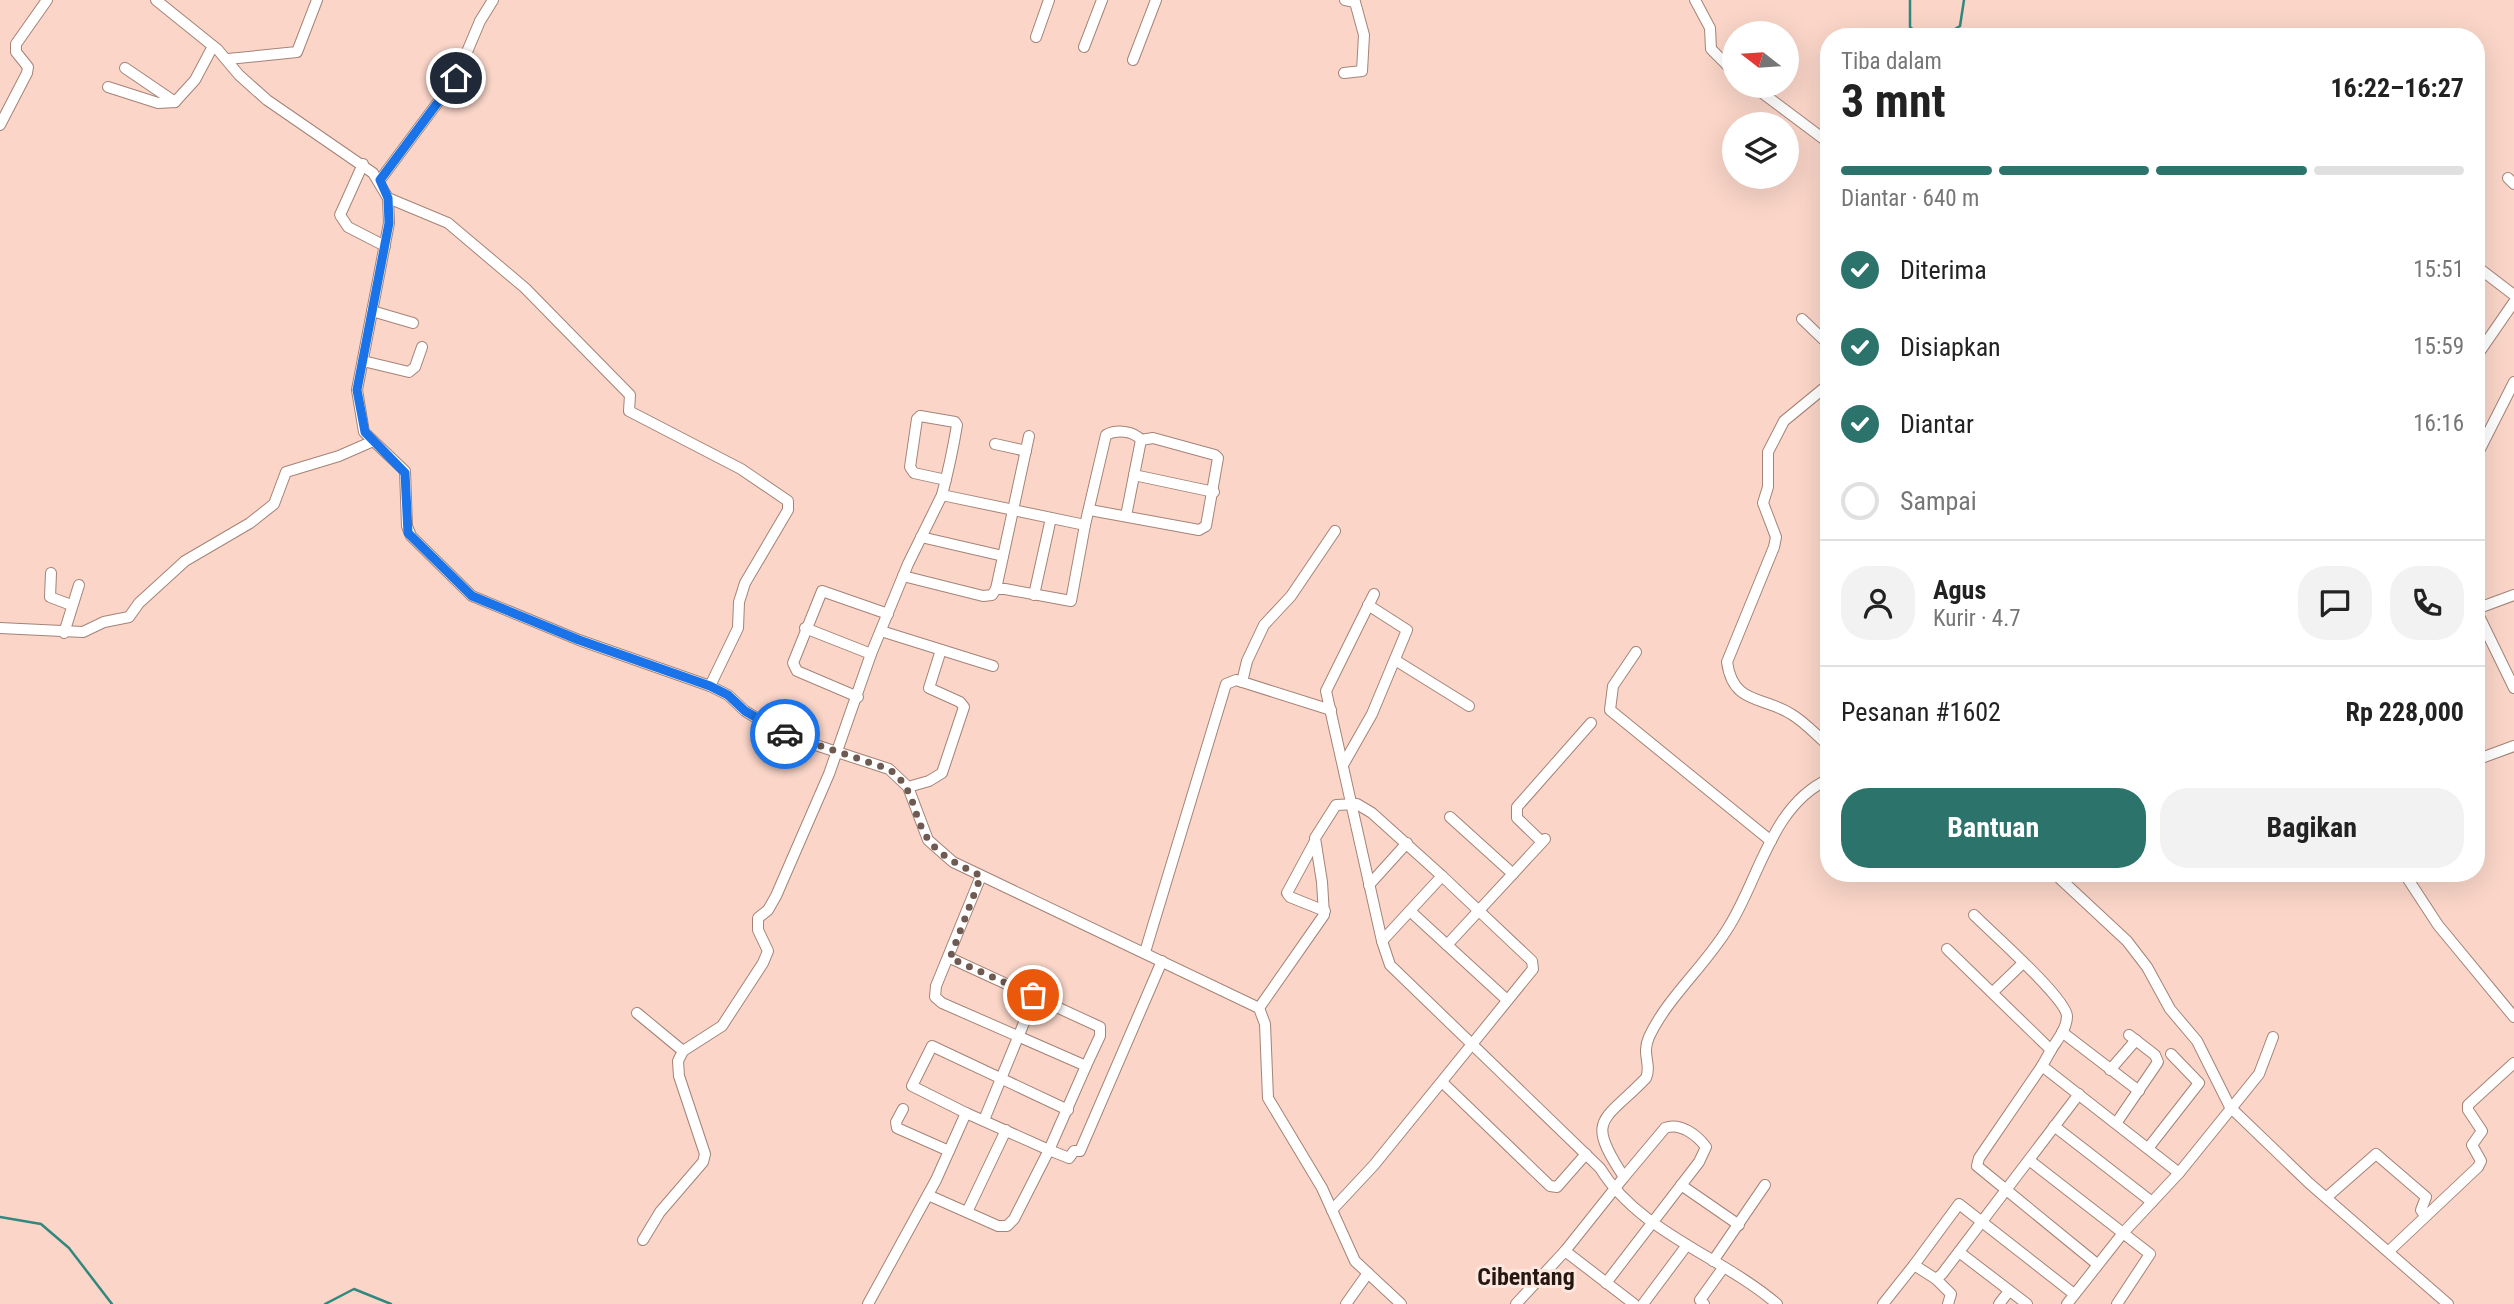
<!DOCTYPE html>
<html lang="id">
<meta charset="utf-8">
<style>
:root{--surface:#fff;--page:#f2f2f2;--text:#222;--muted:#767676;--line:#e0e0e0;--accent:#2c736c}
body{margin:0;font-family:"Roboto Condensed",sans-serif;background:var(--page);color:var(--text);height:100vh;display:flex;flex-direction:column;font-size:26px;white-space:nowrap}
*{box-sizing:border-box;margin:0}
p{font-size:23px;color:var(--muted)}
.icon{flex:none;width:38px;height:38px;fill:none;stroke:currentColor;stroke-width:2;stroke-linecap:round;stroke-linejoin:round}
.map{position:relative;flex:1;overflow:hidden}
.details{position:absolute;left:1820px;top:28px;width:665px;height:854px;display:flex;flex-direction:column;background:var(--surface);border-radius:28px;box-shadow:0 7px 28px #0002}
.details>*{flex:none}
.needle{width:46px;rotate:287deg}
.tools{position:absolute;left:1722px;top:21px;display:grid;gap:14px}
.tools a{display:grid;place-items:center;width:77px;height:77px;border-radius:50%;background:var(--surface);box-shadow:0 7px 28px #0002;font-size:35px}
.pin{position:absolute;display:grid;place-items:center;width:60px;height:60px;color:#fff;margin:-30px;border:4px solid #fff;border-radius:50%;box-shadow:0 2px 7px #0007}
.courier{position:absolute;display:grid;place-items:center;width:70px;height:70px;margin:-35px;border:5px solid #1a73e8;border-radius:50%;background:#fff;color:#222;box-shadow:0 2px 9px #0007}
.overview em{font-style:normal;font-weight:700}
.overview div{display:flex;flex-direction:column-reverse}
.overview{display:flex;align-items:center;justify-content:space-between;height:119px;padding:0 21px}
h1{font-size:46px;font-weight:700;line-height:52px}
.bar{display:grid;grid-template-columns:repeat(4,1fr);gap:10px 7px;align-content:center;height:84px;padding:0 21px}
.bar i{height:9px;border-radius:5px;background:var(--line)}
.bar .current{background:var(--accent)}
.bar p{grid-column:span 4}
.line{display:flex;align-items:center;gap:18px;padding:0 21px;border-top:2px solid var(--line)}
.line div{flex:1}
.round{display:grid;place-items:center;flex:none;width:74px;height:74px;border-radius:28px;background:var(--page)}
ol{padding:0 21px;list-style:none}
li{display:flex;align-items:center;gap:21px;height:77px}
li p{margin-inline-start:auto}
li .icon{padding:7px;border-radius:50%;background:var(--accent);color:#fff;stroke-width:4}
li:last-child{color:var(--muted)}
li i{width:38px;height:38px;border:4px solid var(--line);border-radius:50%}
.cta{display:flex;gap:14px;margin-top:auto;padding:14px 21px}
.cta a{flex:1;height:80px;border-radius:28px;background:var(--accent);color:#fff;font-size:28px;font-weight:700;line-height:80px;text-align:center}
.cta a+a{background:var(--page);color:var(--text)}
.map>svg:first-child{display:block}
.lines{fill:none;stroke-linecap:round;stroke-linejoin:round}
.stream{stroke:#30887e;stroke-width:2.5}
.minor-casing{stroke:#a58377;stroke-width:12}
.minor{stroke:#fff;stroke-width:10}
.done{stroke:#6f5a52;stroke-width:7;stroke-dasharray:0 12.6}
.route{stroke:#1a73e8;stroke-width:9}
.labels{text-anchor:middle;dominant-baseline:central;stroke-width:6;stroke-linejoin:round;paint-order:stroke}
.quarter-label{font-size:24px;font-weight:bold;fill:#241712;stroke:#fde6de}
</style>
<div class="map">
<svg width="2514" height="1304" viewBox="0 0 2514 1304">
<rect width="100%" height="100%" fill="#fad5c8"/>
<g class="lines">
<g class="stream">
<polyline points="1910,0 1910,27 1922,37"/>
<polyline points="1941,37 1960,26 1964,0"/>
<polyline points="0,1217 41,1224 69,1248 112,1304"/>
<polyline points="325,1304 354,1289 391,1304"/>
</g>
<defs>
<g id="minor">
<polyline points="156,0 218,50 239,75 267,100 373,173 388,198 389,223 357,390 364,432 405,471 407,526 411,536 472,596 579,640 710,686 728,695 745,711 785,735 889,769 908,787 928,840 953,862 1259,1008 1265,1024 1268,1098 1322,1188 1355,1261 1401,1304"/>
<polyline points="1695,0 1710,28 1711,49 1734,72"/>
<polyline points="1036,37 1049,0"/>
<polyline points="1084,47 1102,0"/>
<polyline points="228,59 297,52 317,0"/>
<polyline points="1133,60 1156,0"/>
<polyline points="125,68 175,102 195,80 213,46"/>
<polyline points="1344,73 1362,71 1364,35 1355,2 1345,0"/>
<polyline points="1753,86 1829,143"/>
<polyline points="108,87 158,103 175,102"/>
<polyline points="0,125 27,73 28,67 16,52 16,44 47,0"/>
<polyline points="363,164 340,215 348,227 385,246"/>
<polyline points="2508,178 2514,184"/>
<polyline points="380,180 456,78 480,21 493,0"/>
<polyline points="388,198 448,223 525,288 630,395 629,411 741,469 788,501 788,510 745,583 739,602 738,628 710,686"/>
<polyline points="2476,266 2514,295"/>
<polyline points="372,311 413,323"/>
<polyline points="1802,319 1829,345"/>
<polyline points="2476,357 2514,302"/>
<polyline points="363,361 409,372 415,367 422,347"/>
<path d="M1829,384l-45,37 -16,31v35l-5,16 13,34 -2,10 -47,115c6,43 36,34 64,52 14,8 26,22 38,32"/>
<polyline points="995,444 1026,451"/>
<polyline points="2476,457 2514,382"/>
<polyline points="1134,475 1214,492"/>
<path d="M942,495c6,-23 11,-46 15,-70l-2,-3 -35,-6 -3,3 -7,48 4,6 32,7"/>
<polyline points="1090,510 1199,530 1206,526 1218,458 1215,455 1153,438 1141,440"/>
<polyline points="1126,516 1141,440"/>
<polyline points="921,537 1003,556"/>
<polyline points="51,573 50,597 71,605"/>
<polyline points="903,576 983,596 992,595 996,589 1005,589 1071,601 1085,525"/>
<polyline points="996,589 1029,436"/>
<path d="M1374,594l-48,97 56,250 8,24 210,203c39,64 121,88 177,136"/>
<polyline points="1034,595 1051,518"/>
<polyline points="2476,609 2514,595"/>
<polyline points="2476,610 2514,688"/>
<polyline points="0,628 83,632 104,622 129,617 139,603 185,561 250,523 274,504 286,472 339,456 371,442"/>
<polyline points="805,628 871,654"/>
<polyline points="881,631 993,666"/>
<polyline points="64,633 79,585"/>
<polyline points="1636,652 1613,686 1610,710 1771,841"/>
<polyline points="1395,660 1469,706"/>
<polyline points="1242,682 1247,661 1264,625 1291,596 1335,531"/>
<polyline points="858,697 797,671 793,663 822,591 888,614"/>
<polyline points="2476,760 2514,746"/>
<polyline points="1343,765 1372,714 1407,630 1368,605"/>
<polyline points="908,787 929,781 942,773 964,707 960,702 929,688 941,650"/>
<polyline points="1450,817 1513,874"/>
<polyline points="1542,842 1517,818 1517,807 1591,723"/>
<polyline points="1314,843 1287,893 1290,897 1325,911"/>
<polyline points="2054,873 2127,941 2147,967 2170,1009 2197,1041 2230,1107 2309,1183 2448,1304"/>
<polyline points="2404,873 2438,925 2514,1017"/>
<polyline points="1369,885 1407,843"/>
<polyline points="1410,911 1507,1000"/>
<path d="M1974,915c16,16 92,83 93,101 0,13 -10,24 -16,34"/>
<polyline points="1447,945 1545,839"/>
<polyline points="1947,949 2051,1050 2042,1066 2179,1173 2123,1233 2067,1304"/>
<polyline points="1145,952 1226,684 1236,680 1331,710"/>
<polyline points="950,958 1100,1027 1100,1036 1086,1066"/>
<polyline points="1993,992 2023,963"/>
<polyline points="1259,1008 1324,915 1322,882 1315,838 1336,805 1357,804 1372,813 1442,876"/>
<polyline points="637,1013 683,1051"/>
<polyline points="2062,1032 2139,1091"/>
<polyline points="2042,1066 1979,1158 1977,1166 2097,1264"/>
<polyline points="2110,1070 2136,1040"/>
<polyline points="1442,1082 1550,1186 1557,1187 1586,1154"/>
<polyline points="903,1109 896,1122 897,1128 949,1151"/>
<polyline points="966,1113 912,1086 932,1046 1068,1110"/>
<polyline points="984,1120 1035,996"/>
<polyline points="2117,1122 2158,1062 2155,1055 2129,1035"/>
<polyline points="2054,1126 2152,1202"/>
<polyline points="2149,1147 2199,1083 2171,1054"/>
<polyline points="2029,1160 2150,1254 2117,1304"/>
<polyline points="2179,1173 2259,1074 2273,1037"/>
<polyline points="1681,1185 1739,1225"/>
<polyline points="928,1195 998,1226 1007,1226 1014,1219 1049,1150 1069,1158 1074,1151 1080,1151 1162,961"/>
<polyline points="2327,1197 2376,1154 2426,1197 2421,1210 2425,1216"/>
<polyline points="1332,1210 1374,1165 1533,969 1532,961 1442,876 1382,941"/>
<polyline points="967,1212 1006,1130"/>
<path d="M643,1240l17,-28 43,-50 2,-8 -26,-78 -1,-15 5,-10 39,-25 41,-63 5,-12 -10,-21v-12l10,-8 8,-14 53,-122 42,-120 37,-90 34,-69 143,30 21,-90c10,-6 28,-4 35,5"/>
<polyline points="1565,1251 1634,1304"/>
<polyline points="2389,1251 2478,1167 2481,1161 2472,1145 2482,1131 2468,1110 2468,1105 2514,1063"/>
<polyline points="1959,1252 2027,1304"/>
<polyline points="1713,1261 1765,1185"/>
<polyline points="1914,1265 1959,1204 2074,1294"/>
<polyline points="1936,1279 1951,1294 1948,1304"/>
<path d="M1606,1283l93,-121 7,-15c-9,-12 -26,-25 -41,-19l-41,49"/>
<polyline points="868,1304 936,1180 966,1113 1049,1150 1086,1066 942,1003 935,997 936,986 981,876"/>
<polyline points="1346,1304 1368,1273"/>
<path d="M1516,1304l49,-53 59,-74c-40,-60 -20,-55 22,-99 6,-14 -5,-23 3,-41 18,-39 56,-71 79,-109 31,-48 43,-123 101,-149"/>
<polyline points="1643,1304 1687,1245"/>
<polyline points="1704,1304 1700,1300 1723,1268"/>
<polyline points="1883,1304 1914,1265 1936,1279 1942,1274 2079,1094"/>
<polyline points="1999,1304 2009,1291"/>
</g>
</defs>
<use href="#minor" class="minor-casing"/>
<use href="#minor" class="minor"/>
</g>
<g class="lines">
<path class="done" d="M785,734l104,35c28,21 22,45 39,70 12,18 34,27 53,37l-31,82 83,37"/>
<polyline class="route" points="456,78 380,180 388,198 389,223 357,390 365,432 405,473 408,533 472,596 579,640 710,686 728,695 745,711 785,734"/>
</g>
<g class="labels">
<g class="quarter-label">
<text x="1526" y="1277">Cibentang</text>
</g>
</g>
</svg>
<div class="tools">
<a><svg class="needle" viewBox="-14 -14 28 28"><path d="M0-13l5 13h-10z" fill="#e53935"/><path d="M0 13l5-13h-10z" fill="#767676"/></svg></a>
<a><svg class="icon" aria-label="layers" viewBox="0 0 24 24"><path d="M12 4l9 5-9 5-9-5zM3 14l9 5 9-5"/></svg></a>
</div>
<div class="pin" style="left:1033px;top:995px;background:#ea580c"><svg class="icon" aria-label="bag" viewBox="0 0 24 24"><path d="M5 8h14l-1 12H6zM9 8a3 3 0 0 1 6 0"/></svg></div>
<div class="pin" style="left:456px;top:78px;background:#1f2937"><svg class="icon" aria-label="home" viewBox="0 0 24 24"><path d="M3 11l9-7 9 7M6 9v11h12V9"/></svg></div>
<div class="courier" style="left:785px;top:734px"><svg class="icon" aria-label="car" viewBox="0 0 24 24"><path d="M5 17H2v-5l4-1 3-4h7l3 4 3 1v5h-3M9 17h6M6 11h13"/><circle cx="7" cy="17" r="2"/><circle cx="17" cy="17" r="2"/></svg></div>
<section class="details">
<div class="overview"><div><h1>3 mnt</h1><p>Tiba dalam</p></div><em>16:22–16:27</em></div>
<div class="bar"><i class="current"></i><i class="current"></i><i class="current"></i><i></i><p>Diantar · 640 m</p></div>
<ol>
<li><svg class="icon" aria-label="check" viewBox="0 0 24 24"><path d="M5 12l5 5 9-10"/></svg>Diterima<p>15:51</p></li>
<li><svg class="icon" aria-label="check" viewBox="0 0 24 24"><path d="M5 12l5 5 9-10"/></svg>Disiapkan<p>15:59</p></li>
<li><svg class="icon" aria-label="check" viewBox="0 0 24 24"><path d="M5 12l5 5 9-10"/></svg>Diantar<p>16:16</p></li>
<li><i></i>Sampai</li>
</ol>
<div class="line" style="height:126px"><a class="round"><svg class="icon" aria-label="person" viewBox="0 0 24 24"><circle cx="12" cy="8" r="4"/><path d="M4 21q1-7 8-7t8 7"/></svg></a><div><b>Agus</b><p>Kurir · 4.7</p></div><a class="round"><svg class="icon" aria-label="chat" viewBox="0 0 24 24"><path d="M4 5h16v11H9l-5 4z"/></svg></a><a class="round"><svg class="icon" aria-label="phone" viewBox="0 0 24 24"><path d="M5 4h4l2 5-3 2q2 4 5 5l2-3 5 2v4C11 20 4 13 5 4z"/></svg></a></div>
<div class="line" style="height:91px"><div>Pesanan #1602</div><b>Rp 228,000</b></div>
<div class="cta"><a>Bantuan</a><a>Bagikan</a></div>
</section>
</div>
